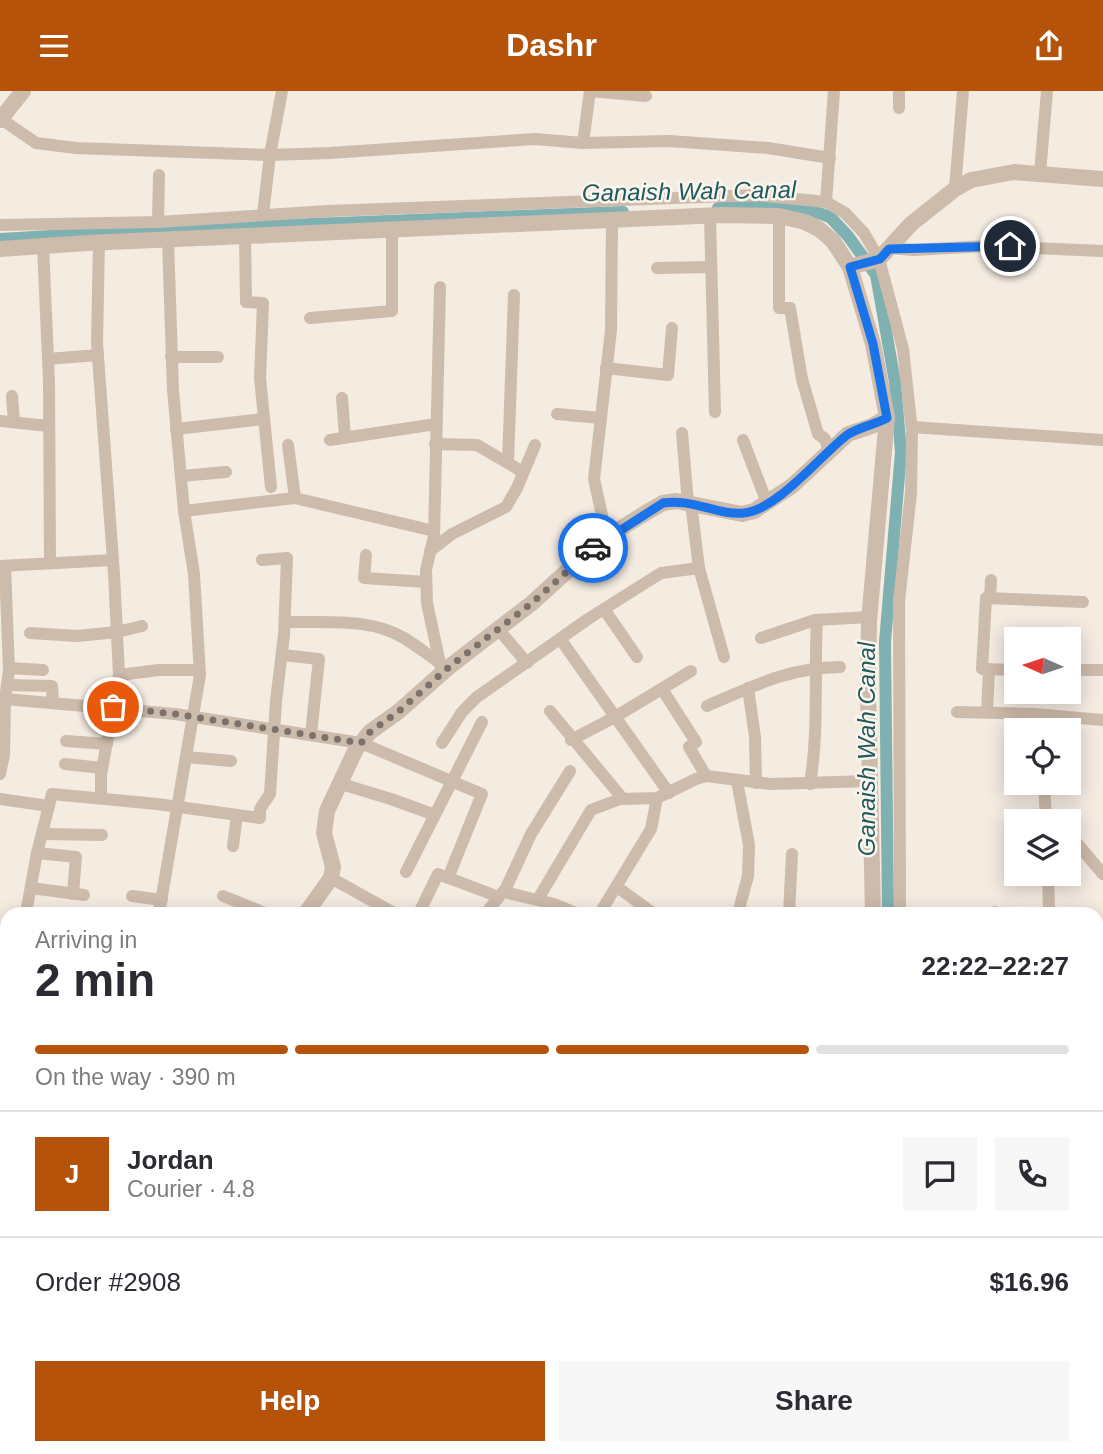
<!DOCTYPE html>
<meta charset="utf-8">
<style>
:root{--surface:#fff;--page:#f7f7f7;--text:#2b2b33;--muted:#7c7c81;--line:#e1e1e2;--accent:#b45309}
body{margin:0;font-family:Arial,sans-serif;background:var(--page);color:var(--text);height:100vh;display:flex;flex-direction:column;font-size:26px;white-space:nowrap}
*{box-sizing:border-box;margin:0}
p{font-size:23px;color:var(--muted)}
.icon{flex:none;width:38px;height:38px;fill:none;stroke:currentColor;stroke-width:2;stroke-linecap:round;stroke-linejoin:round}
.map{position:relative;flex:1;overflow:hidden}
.panel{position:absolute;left:0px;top:816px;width:1104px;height:548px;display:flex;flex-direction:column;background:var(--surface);border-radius:21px 21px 0 0;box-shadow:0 4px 18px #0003}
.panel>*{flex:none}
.needle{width:46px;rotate:273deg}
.buttons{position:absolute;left:1004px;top:536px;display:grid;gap:14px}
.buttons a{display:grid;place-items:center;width:77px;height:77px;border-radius:0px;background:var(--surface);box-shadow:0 4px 18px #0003;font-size:35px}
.pin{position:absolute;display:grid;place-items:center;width:60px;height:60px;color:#fff;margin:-30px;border:4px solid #fff;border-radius:50%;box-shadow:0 2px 7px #0007}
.courier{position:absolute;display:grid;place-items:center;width:70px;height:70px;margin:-35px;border:5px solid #1a73e8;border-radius:50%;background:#fff;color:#222;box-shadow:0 2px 9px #0007}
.headline em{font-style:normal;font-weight:600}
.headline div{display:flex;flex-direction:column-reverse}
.headline{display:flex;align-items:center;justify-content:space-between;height:119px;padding:0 35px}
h1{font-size:46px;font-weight:600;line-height:52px}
.bar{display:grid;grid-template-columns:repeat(4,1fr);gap:10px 7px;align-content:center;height:84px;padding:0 35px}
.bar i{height:9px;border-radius:5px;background:var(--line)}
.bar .active{background:var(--accent)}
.bar p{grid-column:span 4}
.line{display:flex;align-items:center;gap:18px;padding:0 35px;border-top:2px solid var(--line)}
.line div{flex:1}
.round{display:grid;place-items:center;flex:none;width:74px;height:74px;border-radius:0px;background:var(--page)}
.button{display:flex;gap:14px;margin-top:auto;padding:14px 35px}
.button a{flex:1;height:80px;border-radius:0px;background:var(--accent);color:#fff;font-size:28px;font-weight:600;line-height:80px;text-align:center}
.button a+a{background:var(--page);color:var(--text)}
header{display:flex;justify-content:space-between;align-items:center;height:91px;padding:0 35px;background:var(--accent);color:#fff;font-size:32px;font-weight:600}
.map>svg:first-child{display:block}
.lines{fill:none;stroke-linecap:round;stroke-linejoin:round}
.canal{stroke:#7fb0b2;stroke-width:12}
.minor{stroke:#cdbbac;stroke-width:12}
.tertiary{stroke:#cdbbac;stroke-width:16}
.done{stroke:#7c716b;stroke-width:7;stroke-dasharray:0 12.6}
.route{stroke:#1a73e8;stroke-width:9}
.labels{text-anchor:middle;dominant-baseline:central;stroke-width:5;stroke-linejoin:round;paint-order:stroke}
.water-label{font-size:24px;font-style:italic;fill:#1f5a5e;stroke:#fbf5ee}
</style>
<header><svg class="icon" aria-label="menu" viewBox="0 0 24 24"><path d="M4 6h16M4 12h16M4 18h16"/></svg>Dashr<svg class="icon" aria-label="share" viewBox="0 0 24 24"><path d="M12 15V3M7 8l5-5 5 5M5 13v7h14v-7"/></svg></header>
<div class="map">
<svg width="1103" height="1363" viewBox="0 0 1103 1363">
<rect width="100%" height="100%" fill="#f4ebe1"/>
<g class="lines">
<g class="canal">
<polyline points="718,117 798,115 830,126 848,145 876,184 895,291 901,361 885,551 888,822"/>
<polyline points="0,148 154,139 623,121"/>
<polyline points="1097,1329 1103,1330"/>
</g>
<g class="minor">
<polyline points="590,0 646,5"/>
<polyline points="899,17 899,0"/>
<polyline points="1,28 36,52 76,57 270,64 330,62 535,48 583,52 669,50 768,57 830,67"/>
<polyline points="583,52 590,0"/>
<polyline points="1040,82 1047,0"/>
<polyline points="955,98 963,0"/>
<polyline points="826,111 834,0"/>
<polyline points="263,123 270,64 282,0"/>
<polyline points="710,125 715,321"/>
<polyline points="779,125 779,217 790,217 802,288 818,343 825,348 829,361"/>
<polyline points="158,131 159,84"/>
<polyline points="0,134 158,131 328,120 756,104 826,111 845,122 864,142 879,168 903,258 912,340 911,402 899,510 900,822"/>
<polyline points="245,146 246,211 263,212 260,287 271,396"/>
<polyline points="99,152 97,252 114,483 119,584 101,684 101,707"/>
<polyline points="43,155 49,290 50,472"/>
<polyline points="889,157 914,159 985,155 1103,160"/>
<polyline points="657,177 710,176"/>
<polyline points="440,196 434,445 426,479 427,512 442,582"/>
<polyline points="310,227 392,220 392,138"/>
<polyline points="171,266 218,266"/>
<polyline points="48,268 98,264"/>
<polyline points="606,277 668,284 672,237"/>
<polyline points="12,305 14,331"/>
<polyline points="342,307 345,346"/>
<polyline points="557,323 600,327"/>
<polyline points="0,330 49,335"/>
<polyline points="912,336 1103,349"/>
<polyline points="176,338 264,328"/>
<polyline points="682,342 688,412"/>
<polyline points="330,349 436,333"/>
<polyline points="743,349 767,412"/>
<polyline points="435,353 477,354 523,381"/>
<polyline points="288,354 295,407"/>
<polyline points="508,371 514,204"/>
<polyline points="181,385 226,381"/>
<polyline points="691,412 699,477 724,566"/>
<polyline points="184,420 295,407 434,440"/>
<polyline points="607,447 594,388 611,239 612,129"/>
<polyline points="430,460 452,443 506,416 517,397 535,354"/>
<polyline points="366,464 364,487 426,491"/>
<polyline points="0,475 113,469"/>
<polyline points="990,508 991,489"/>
<polyline points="604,518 637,566"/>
<path d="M285,531c38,1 84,-5 119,16 12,7 24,17 36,25"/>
<polyline points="499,539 527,572"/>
<polyline points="30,542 77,545 117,541 142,535"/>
<polyline points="761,547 815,529 870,526"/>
<polyline points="561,549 669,702"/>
<polyline points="282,564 319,568 311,643"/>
<polyline points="9,577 43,579"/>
<polyline points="1017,579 982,578 986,507 1083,511"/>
<polyline points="1069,579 1103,579"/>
<polyline points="119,584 159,579 199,579"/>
<polyline points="7,594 52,595 53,612"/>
<polyline points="748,597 755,646 756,692"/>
<polyline points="662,598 696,651 689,656 706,685"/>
<polyline points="5,608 175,623 361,652 482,703 448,787"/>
<path d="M707,615c47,-20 80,-38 133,-39"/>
<polyline points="550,620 623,708"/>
<polyline points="957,621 1035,623 1103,629"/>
<polyline points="987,621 989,578"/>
<polyline points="1035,623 1037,639"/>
<polyline points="571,649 615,626 691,580"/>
<polyline points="66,650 107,653"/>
<polyline points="442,652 462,621 477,606 588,528 661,482 699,477"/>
<polyline points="186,666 231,670"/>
<polyline points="65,673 102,677"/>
<polyline points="0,683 4,664 5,608 9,580 5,475"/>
<polyline points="737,690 749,754 748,785 738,822"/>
<polyline points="1044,691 1046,730"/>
<polyline points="338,692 391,708 435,724"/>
<path d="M810,693c9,-54 4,-109 7,-164"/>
<polyline points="0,708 49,715"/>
<polyline points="43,743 102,744"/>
<polyline points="1069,748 1075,750 1103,783"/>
<polyline points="233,755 237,724"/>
<polyline points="37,762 76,766 73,803"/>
<polyline points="406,781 482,631"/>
<polyline points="1048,782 1049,818"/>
<polyline points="331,787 394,822"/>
<polyline points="617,796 653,822"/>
<polyline points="31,797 84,804"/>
<polyline points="504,801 554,813 576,822"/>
<polyline points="132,805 162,809"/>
<polyline points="223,805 265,822"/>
<polyline points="538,808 591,719 620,708 657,707 696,688 706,685 771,693 870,690"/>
<polyline points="26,822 37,762 52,703 157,713 260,727 260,718 270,703 276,610 284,544 287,467 262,469"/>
<polyline points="159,822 200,584 194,483 184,420 173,299 168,149"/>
<polyline points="419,822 438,783 499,806"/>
<polyline points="488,822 490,817 506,797 531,743 570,680"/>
<polyline points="600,822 651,738 657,707"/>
<polyline points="789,822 792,763"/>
<polyline points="995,822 995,821"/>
<polyline points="0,850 7,849"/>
<polyline points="0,972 3,964"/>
<polyline points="1097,986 1103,984"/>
<polyline points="1097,1087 1103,1085"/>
<polyline points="0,1177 7,1178"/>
<polyline points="1097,1184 1103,1183"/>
<polyline points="0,1216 7,1217"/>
<polyline points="0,1254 7,1257"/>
<polyline points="0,1296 7,1287"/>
<polyline points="1097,1316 1103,1318"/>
<polyline points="50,1356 61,1363"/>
<polyline points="244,1356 280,1362"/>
<polyline points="424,1356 448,1363"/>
<polyline points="694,1356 703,1360"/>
<polyline points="819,1356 858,1363"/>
<polyline points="103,1357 103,1363"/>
<polyline points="342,1358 343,1356"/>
<polyline points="170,1361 171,1363"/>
<polyline points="501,1363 502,1356"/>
<polyline points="552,1363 554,1356"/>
<polyline points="627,1363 630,1356"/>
<polyline points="776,1363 779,1356"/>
<polyline points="885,1363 887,1356"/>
</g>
<g class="tertiary">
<polyline points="0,29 23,0"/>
<polyline points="0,158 87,152 721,124 779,125 805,131 819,138 833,150 850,176 873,253 887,326 869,530 868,599 873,822"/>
<polyline points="850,176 879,168 911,133 955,98 971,89 1014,81 1103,88"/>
<polyline points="306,822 331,787 333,776 324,742 327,720 356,658 370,641 398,621 449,576 532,512 599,451 644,423 663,412 676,410 742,423 754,420 792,395 848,343 872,335 887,326"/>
<polyline points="0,998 7,1005"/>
<polyline points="1097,1338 1103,1340"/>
<polyline points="0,1354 7,1348"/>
<polyline points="534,1356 540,1363"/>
</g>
</g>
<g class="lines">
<polyline class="done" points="113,616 175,623 361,652 370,641 398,621 449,576 532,512 593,457"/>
<path class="route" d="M593,457l70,-45c29,-5 56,13 81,10 33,-3 77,-58 103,-78 12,-8 27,-10 40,-17l-14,-74 -23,-77 30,-8 9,-10 121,-3"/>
</g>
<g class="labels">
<g class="water-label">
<text transform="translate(689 100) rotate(-1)">Ganaish Wah Canal</text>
<text transform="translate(866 658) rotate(-90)">Ganaish Wah Canal</text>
</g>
</g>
</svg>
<div class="buttons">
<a><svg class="needle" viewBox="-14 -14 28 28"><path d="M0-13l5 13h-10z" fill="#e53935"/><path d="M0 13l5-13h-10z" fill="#7c7c81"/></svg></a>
<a><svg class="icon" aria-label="locate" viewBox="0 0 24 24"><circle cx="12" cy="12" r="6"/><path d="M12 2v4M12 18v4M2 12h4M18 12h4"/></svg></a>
<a><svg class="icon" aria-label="layers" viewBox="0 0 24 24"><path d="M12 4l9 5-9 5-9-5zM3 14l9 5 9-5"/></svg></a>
</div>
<div class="pin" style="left:113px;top:616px;background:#ea580c"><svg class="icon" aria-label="bag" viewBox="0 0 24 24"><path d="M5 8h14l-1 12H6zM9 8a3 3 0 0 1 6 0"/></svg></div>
<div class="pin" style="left:1010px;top:155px;background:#1f2937"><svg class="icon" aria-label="home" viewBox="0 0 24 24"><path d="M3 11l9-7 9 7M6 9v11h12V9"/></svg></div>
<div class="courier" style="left:593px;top:457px"><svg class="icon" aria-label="car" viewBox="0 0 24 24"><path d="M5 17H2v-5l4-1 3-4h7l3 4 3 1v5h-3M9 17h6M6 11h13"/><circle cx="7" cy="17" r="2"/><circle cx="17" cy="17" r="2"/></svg></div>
<section class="panel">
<div class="headline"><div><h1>2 min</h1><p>Arriving in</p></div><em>22:22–22:27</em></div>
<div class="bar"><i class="active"></i><i class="active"></i><i class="active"></i><i></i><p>On the way · 390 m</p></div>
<div class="line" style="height:126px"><b class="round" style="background:var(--accent);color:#fff">J</b><div><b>Jordan</b><p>Courier · 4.8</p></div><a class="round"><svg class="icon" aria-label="chat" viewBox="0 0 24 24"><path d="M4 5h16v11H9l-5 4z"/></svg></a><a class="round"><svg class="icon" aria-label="phone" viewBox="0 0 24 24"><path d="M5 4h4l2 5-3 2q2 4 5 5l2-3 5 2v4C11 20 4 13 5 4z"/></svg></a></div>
<div class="line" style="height:91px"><div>Order #2908</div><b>$16.96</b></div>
<div class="button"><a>Help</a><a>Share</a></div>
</section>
</div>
